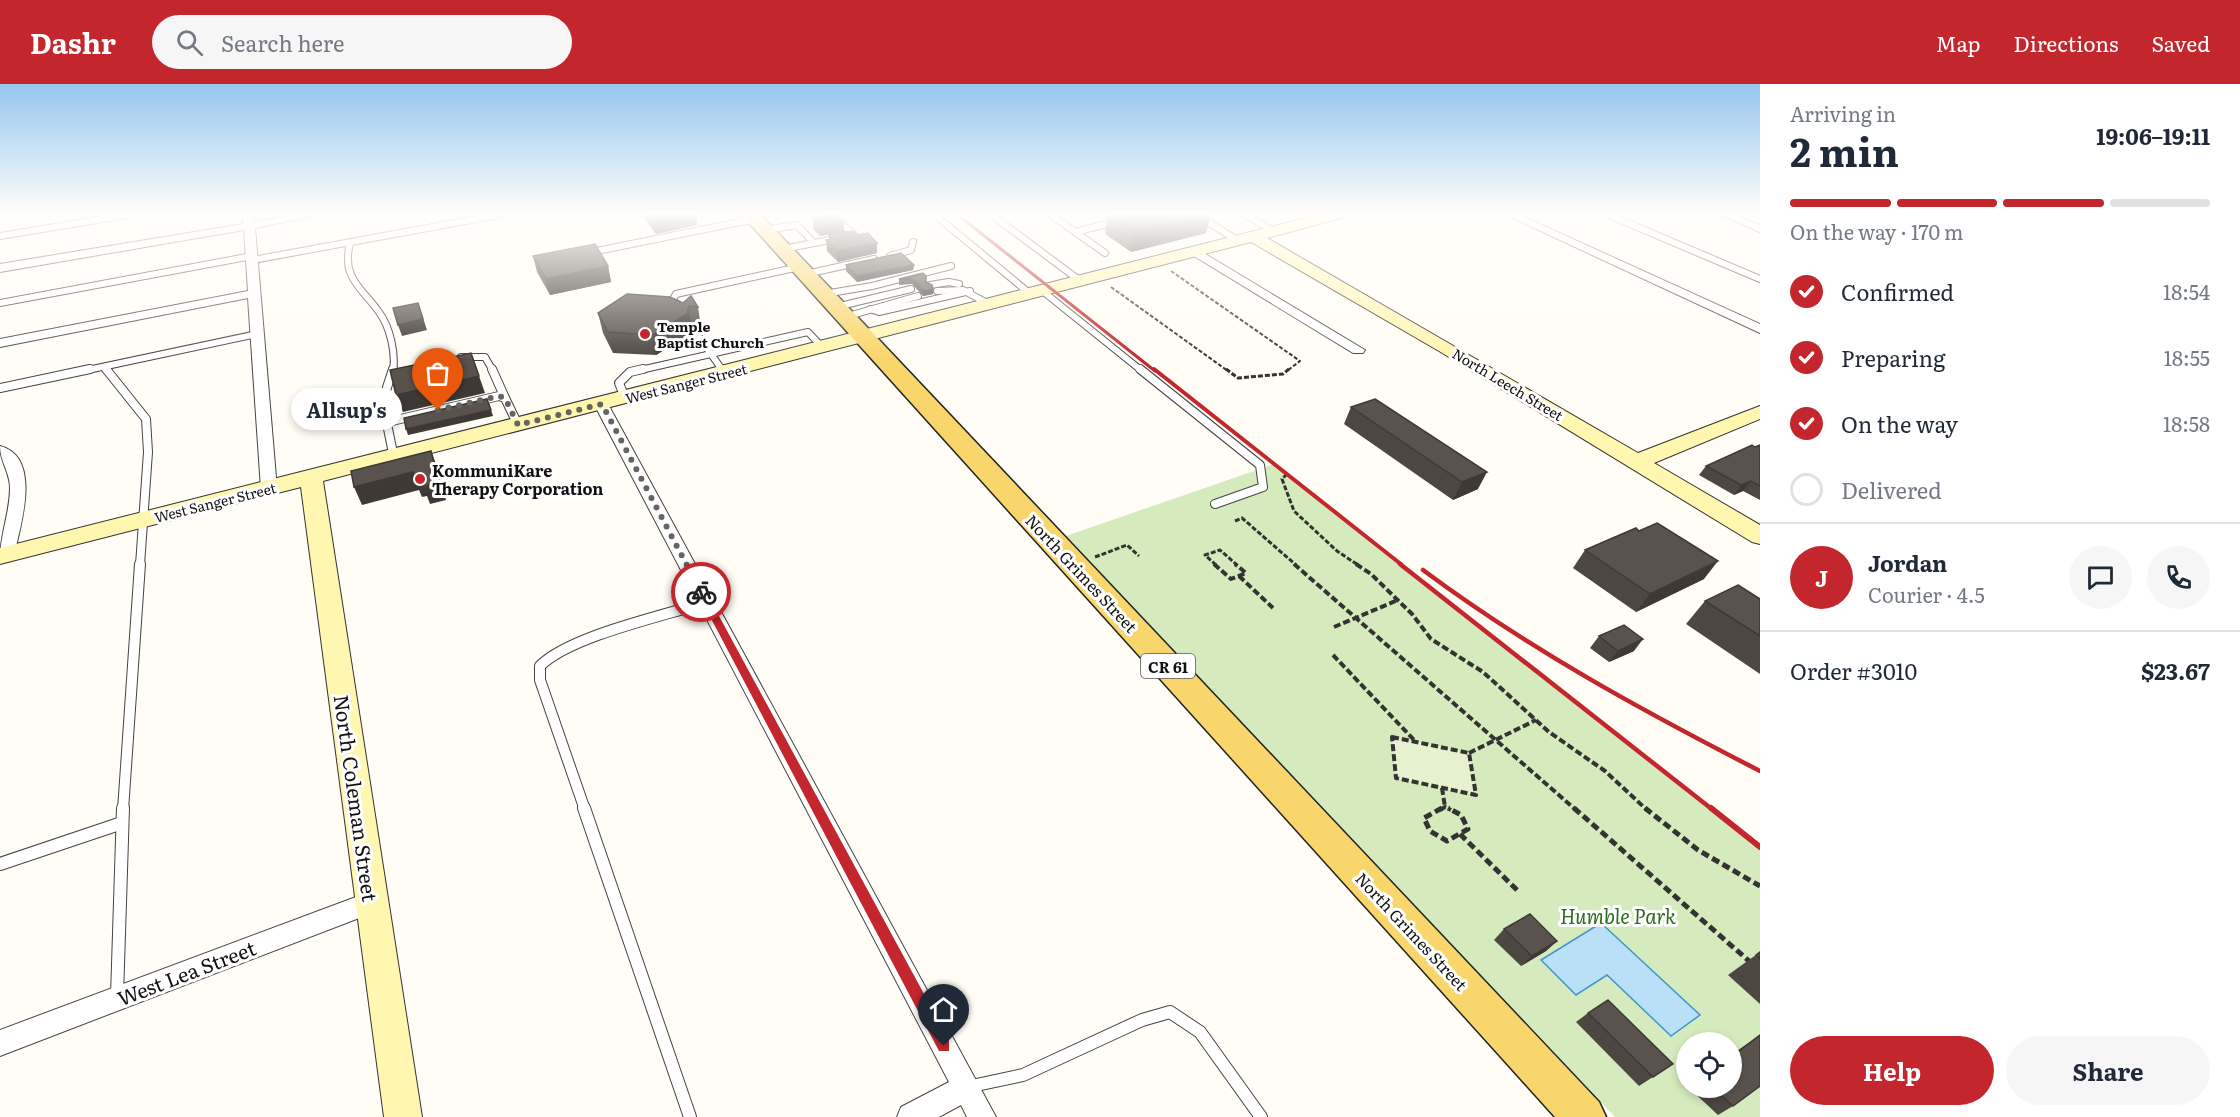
<!DOCTYPE html>
<meta charset="utf-8">
<style>
:root{--surface:#fff;--page:#f6f6f7;--text:#1f2937;--muted:#747a83;--line:#e0e1e3;--accent:#c4262e}
body{margin:0;font-family:Literata,serif;background:var(--page);color:var(--text);height:100vh;display:flex;flex-direction:column;font-size:22px;white-space:nowrap}
*{box-sizing:border-box;margin:0}
p{font-size:20px;color:var(--muted)}
.icon{flex:none;width:33px;height:33px;fill:none;stroke:currentColor;stroke-width:2;stroke-linecap:round;stroke-linejoin:round}
.map{position:relative;flex:1;overflow:hidden}
.side{display:flex;flex-direction:column;background:var(--surface);width:480px}
.side>*{flex:none}
.fabs{position:absolute;left:1676px;top:948px;display:grid;gap:12px}
.fabs a{display:grid;place-items:center;width:66px;height:66px;border-radius:50%;background:var(--surface);box-shadow:0 3px 9px #0003;font-size:30px}
.pin{position:absolute;display:grid;place-items:center;width:51px;height:51px;color:#fff;margin:-62px -26px;border-radius:50% 50% 50% 0;rotate:-45deg;box-shadow:0 0 6px #0007}
.pin .icon{rotate:45deg}
.courier{position:absolute;display:grid;place-items:center;width:60px;height:60px;margin:-30px;border:4px solid #c4262e;border-radius:50%;background:#fff;color:#222;box-shadow:0 2px 8px #0007}
.bubble{position:absolute;height:42px;border-radius:21px;background:var(--surface);box-shadow:0 3px 9px #0003;font-size:20px;font-weight:700;line-height:42px;text-align:center}
.overview em{font-style:normal;font-weight:700}
.overview div{display:flex;flex-direction:column-reverse}
.overview{display:flex;align-items:center;justify-content:space-between;height:102px;padding:0 30px}
h1{font-size:39px;font-weight:700;line-height:45px}
.bar{display:grid;grid-template-columns:repeat(4,1fr);gap:9px 6px;align-content:center;height:72px;padding:0 30px}
.bar i{height:8px;border-radius:4px;background:var(--line)}
.bar .selected{background:var(--accent)}
.bar p{grid-column:span 4}
.line{display:flex;align-items:center;gap:15px;padding:0 30px;border-top:2px solid var(--line)}
.line div{flex:1}
.round{display:grid;place-items:center;flex:none;width:63px;height:63px;border-radius:32px;background:var(--page)}
ol{padding:0 30px;list-style:none}
li{display:flex;align-items:center;gap:18px;height:66px}
li p{margin-inline-start:auto}
li .icon{padding:6px;border-radius:50%;background:var(--accent);color:#fff;stroke-width:4}
li:last-child{color:var(--muted)}
li i{width:33px;height:33px;border:3px solid var(--line);border-radius:50%}
.primary-button{display:flex;gap:12px;margin-top:auto;padding:12px 30px}
.primary-button a{flex:1;height:69px;border-radius:36px;background:var(--accent);color:#fff;font-size:24px;font-weight:700;line-height:69px;text-align:center}
.primary-button a+a{background:var(--page);color:var(--text)}
header{display:flex;align-items:center;gap:36px;box-sizing:border-box;height:84px;padding:0 30px;background:var(--accent);color:#fff}
header strong{font-size:28px}
nav{display:flex;gap:33px;margin-inline-start:auto;font-size:21px}
.search{width:420px;height:54px;background:var(--page);display:flex;align-items:center;gap:15px;box-sizing:border-box;padding:0 21px;border-radius:33px;color:var(--muted);font-size:22px}
main{display:flex;flex:1;min-height:0}
.map>svg:first-child{display:block}
.green{fill:#d5ebbd;fill-rule:evenodd}
.pitch{fill:#e6f2cf}
.water{fill:#b9e0f7;stroke:#3f96cf;stroke-width:1.5}
.lines{fill:none;stroke-linecap:round;stroke-linejoin:round}
.lane-far3-casing{stroke:#444;stroke-width:8}
.lane-far2-casing{stroke:#444;stroke-width:10}
.lane-far1-casing{stroke:#444;stroke-width:12}
.lane-casing{stroke:#444;stroke-width:14}
.street-casing{stroke:#444;stroke-width:2}
.secondary-casing{stroke:#333;stroke-width:2}
.primary-casing{stroke:#222;stroke-width:3}
.path-far3{stroke:#333;stroke-width:2;stroke-dasharray:4 2;stroke-linecap:butt}
.path-far2{stroke:#333;stroke-width:3;stroke-dasharray:5 2;stroke-linecap:butt}
.path-far1{stroke:#333;stroke-width:4;stroke-dasharray:7 3;stroke-linecap:butt}
.path{stroke:#333;stroke-width:5;stroke-dasharray:8 4;stroke-linecap:butt}
.lane-far3{stroke:#fff;stroke-width:6}
.lane-far2{stroke:#fff;stroke-width:8}
.lane-far1{stroke:#fff;stroke-width:10}
.lane{stroke:#fff;stroke-width:12}
.street{fill:#fff;fill-rule:evenodd}
.secondary{fill:#fff6b0;fill-rule:evenodd}
.primary{fill:#f9d66b;fill-rule:evenodd}
.rail-far3{stroke:#c4262e;stroke-width:3}
.rail-far2{stroke:#c4262e;stroke-width:4}
.rail-far1{stroke:#c4262e;stroke-width:4.5}
.rail{stroke:#c4262e;stroke-width:6}
.wall{fill:#4d4742}
.shaded-wall{fill:#3f3936}
.building{fill:#5a524d;stroke:#3f3936;stroke-width:1.5}
.route{fill:#c4262e}
.done{stroke:#646461;stroke-width:6;stroke-dasharray:0 10.8}
.poi-dot{fill:#c4262e;stroke:#fff;stroke-width:2}
.labels{text-anchor:middle;dominant-baseline:central;stroke-width:6;stroke-linejoin:round;paint-order:stroke}
.far-poi-label{font-size:14px;font-weight:bold;fill:#111;stroke:#fff;text-anchor:start}
.far-street-label{font-size:14px;fill:#111;stroke:#fff}
.shield{fill:#fff;stroke:#585858;stroke-width:1.5}
.shield-label{font-size:15px;font-weight:bold;fill:#111}
.poi-label{font-size:16px;font-weight:bold;fill:#111;stroke:#fff;text-anchor:start}
.street-label{font-size:16px;fill:#111;stroke:#fff}
.near-street-label{font-size:20px;fill:#111;stroke:#fff}
.near-park-label{font-size:20px;font-style:italic;fill:#2f6b1f;stroke:#fff}
</style>
<header>
<strong>Dashr</strong>
<div class="search"><svg class="icon" aria-label="search" viewBox="0 0 24 24"><circle cx="10" cy="10" r="6"/><path d="M15 15l6 6"/></svg>Search here</div>
<nav><a>Map</a><a>Directions</a><a>Saved</a></nav>
</header>
<main>
<div class="map">
<svg width="1760" height="1033" viewBox="0 0 1760 1033">
<rect width="100%" height="100%" fill="#fffdf5"/>
<path class="green" d="M1274,380l486,382v271h-145l-549,-581zM1686,958h45v46h-45z"/>
<polygon class="pitch" points="1392,653 1469,669 1476,711 1396,694"/>
<polygon class="water" points="1601,839 1700,931 1671,952 1607,891 1576,911 1541,876"/>
<g class="lines">
<defs>
<g id="lane-far3">
<polyline points="935,131 1028,208"/>
<polyline points="992,131 1079,196"/>
<polyline points="1051,131 1105,169"/>
<polyline points="1197,131 1237,156"/>
<polyline points="1246,131 1273,147"/>
<polyline points="1609,131 1760,195"/>
<polyline points="765,146 797,141 814,159"/>
<polyline points="1075,148 1107,140 1115,135 1109,131"/>
<polyline points="0,152 127,131"/>
<path d="M350,159c-9,35 12,45 29,69 11,15 17,41 14,59"/>
<polyline points="783,165 855,151 835,135"/>
<polyline points="587,169 755,135"/>
<polyline points="890,172 911,166 913,158"/>
<polyline points="253,176 498,131"/>
<polyline points="806,190 874,175"/>
<polyline points="930,201 949,198 959,200"/>
<polyline points="1040,205 1142,287"/>
<polyline points="937,207 963,206 987,219"/>
<polyline points="824,210 872,202 951,182"/>
<polyline points="0,219 252,172"/>
<polyline points="836,223 911,205"/>
<polyline points="679,225 673,215 676,210 799,183"/>
<polyline points="870,225 879,228 970,207"/>
<polyline points="845,233 918,212"/>
<polyline points="694,246 723,287"/>
<polyline points="461,273 485,273 493,287"/>
<polyline points="104,283 107,287"/>
<polyline points="83,287 257,250"/>
<polyline points="636,287 808,248 823,264"/>
</g>
<g id="lane-far2">
<polyline points="106,285 146,335 148,368 140,481"/>
<polyline points="492,285 505,314"/>
<polyline points="722,285 725,289"/>
<polyline points="1140,285 1260,381 1263,403 1215,420"/>
<polyline points="0,304 90,285"/>
<polyline points="625,314 619,299 630,288 643,285"/>
<path d="M392,337c-11,-29 -7,-25 1,-52"/>
<polyline points="394,374 387,340 392,337 499,312 505,314 518,341"/>
</g>
<g id="lane-far1">
<polyline points="123,726 140,480"/>
<path d="M585,726l-45,-130v-14c30,-30 123,-50 167,-64"/>
</g>
<g id="lane">
<polyline points="584,724 690,1033"/>
<polyline points="0,780 122,739"/>
<polyline points="117,912 123,724"/>
<polyline points="967,1003 1023,991 1142,936 1170,928 1200,948 1261,1033"/>
</g>
<g id="street">
<polygon points="243,131 253,131 254,138 294,131 320,131 255,144 277,405 269,410 261,405 248,214 0,263 0,255 248,207 244,146 0,188 0,180 243,140"/>
<polygon points="1506,131 1520,131 1760,240 1760,249"/>
<polygon points="1720,131 1735,131 1760,141 1760,148"/>
<polygon points="1189,165 1197,165 1365,266 1363,269 1353,269 1189,169"/>
<polygon points="601,316 608,320 996,1033 967,1033 961,1021 939,1033 897,1033 901,1023 949,998 594,320"/>
<path d="M0,362c43,11 20,81 14,109l-9,6 -5,-2c0,-24 10,-47 10,-71 0,-16 -10,-26 -10,-42z"/>
<polygon points="372,807 380,810 384,818 380,826 0,972 0,946"/>
</g>
<polygon id="secondary" points="1318,131 1345,131 1342,134 1267,154 1638,369 1760,322 1760,335 1654,379 1760,441 1760,460 1752,458 1439,267 1251,158 323,397 422,1033 384,1033 301,403 0,480 0,464"/>
<polygon id="primary" points="742,131 761,131 1599,1018 1606,1033 1555,1033"/>
</defs>
<use href="#lane-far3" class="lane-far3-casing"/>
<use href="#lane-far2" class="lane-far2-casing"/>
<use href="#lane-far1" class="lane-far1-casing"/>
<use href="#lane" class="lane-casing"/>
<use href="#street" class="street-casing"/>
<use href="#secondary" class="secondary-casing"/>
<use href="#primary" class="primary-casing"/>
<g class="path-far3">
<polyline points="1171,187 1300,277 1287,287"/>
<polyline points="1111,203 1228,287"/>
</g>
<g class="path-far2">
<polyline points="1226,285 1238,294 1283,290 1289,285"/>
<polyline points="1287,390 1282,395 1294,427 1337,467 1358,481"/>
<polyline points="1235,437 1242,434 1296,481"/>
<polyline points="1095,473 1127,461 1139,472"/>
<polyline points="1216,481 1205,471 1220,466 1237,481"/>
</g>
<g class="path-far1">
<polyline points="1214,480 1231,495 1246,489 1235,480"/>
<polyline points="1294,480 1576,726"/>
<polyline points="1356,480 1371,490 1412,530 1431,555 1483,588 1549,648 1605,687 1647,726"/>
<polyline points="1239,492 1273,524"/>
<polyline points="1334,543 1398,516"/>
<polyline points="1333,571 1415,657"/>
<polygon points="1392,653 1469,669 1476,711 1396,694"/>
<polyline points="1469,669 1536,636"/>
<polyline points="1442,704 1445,723"/>
<polyline points="1440,726 1445,723 1451,726"/>
</g>
<g class="path">
<polyline points="1442,724 1424,734 1430,747 1447,757 1468,745 1461,731 1448,724"/>
<polyline points="1574,724 1749,877"/>
<polyline points="1645,724 1698,766 1760,802"/>
<polyline points="1460,750 1519,808"/>
</g>
<use href="#lane-far3" class="lane-far3"/>
<use href="#lane-far2" class="lane-far2"/>
<use href="#lane-far1" class="lane-far1"/>
<use href="#lane" class="lane"/>
<use href="#street" class="street"/>
<use href="#secondary" class="secondary"/>
<use href="#primary" class="primary"/>
<polyline class="rail-far3" points="958,131 1155,287"/>
<polyline class="rail-far2" points="1154,285 1402,481"/>
<g class="rail-far1">
<polyline points="1400,480 1713,726"/>
<path d="M1423,486c106,79 220,141 337,201"/>
</g>
<polyline class="rail" points="1711,724 1760,763"/>
</g>
<g class="wall">
<polygon points="643,131 696,131 697,141 656,150 643,133"/>
<polygon points="1108,131 1211,131 1206,149 1131,168 1105,150"/>
<polygon points="813,135 844,138 844,148 820,152 813,145"/>
<polygon points="829,151 857,151 877,159 877,169 838,178 827,167 826,156 829,156"/>
<polygon points="533,172 608,182 611,198 550,211 537,188"/>
<polygon points="846,181 914,181 913,186 857,198 846,187"/>
<polygon points="926,192 926,199 933,210 923,212 912,200 899,201 899,195"/>
<polygon points="683,219 698,223 701,243 691,241 690,250 656,271 613,269 603,249 598,229"/>
<polygon points="1351,323 1478,405 1453,416 1344,340"/>
<polygon points="1760,361 1760,416 1743,407 1734,411 1699,391 1706,382"/>
<polygon points="1585,466 1704,495 1636,528 1573,484"/>
<polygon points="1760,515 1760,590 1686,540 1705,517"/>
<polygon points="1599,552 1634,567 1609,578 1590,564"/>
<polygon points="1504,845 1557,857 1546,867 1521,882 1494,856"/>
<polygon points="1760,868 1760,920 1728,891"/>
<polygon points="1588,929 1673,980 1639,1002 1576,938"/>
<polygon points="1760,951 1733,1022 1718,1031 1689,1004 1731,1004 1731,971"/>
</g>
<g class="shaded-wall">
<polygon points="671,131 696,131 697,141 656,150 653,135"/>
<polygon points="1204,131 1211,131 1206,149 1131,168 1135,148"/>
<polygon points="844,138 844,148 820,152 820,142"/>
<polygon points="877,159 877,169 838,178 837,167"/>
<polygon points="914,181 913,186 857,198 857,192"/>
<polygon points="608,182 611,198 550,211 546,195"/>
<polygon points="933,205 933,210 923,212 923,207"/>
<polygon points="418,219 427,246 402,252 398,241"/>
<polygon points="689,222 691,241 690,250 656,271 653,251"/>
<polygon points="479,292 485,309 403,328 396,311"/>
<polygon points="491,326 493,332 408,351 406,345"/>
<polygon points="431,367 438,385 446,416 430,420 427,412 422,413 419,406 362,421 354,403 413,388 421,394"/>
<polygon points="1487,388 1478,405 1453,416 1462,398"/>
<polygon points="1751,397 1743,407 1734,411 1741,401"/>
<polygon points="1718,477 1704,495 1636,528 1650,510"/>
<polygon points="1643,555 1634,567 1609,578 1618,567"/>
<polygon points="1557,857 1546,867 1521,882 1532,872"/>
</g>
<g class="building">
<polygon points="651,131 671,131 653,135"/>
<polygon points="830,131 837,131 844,138 820,142 813,135"/>
<polygon points="1110,131 1204,131 1135,148"/>
<polygon points="853,147 857,151 868,149 877,159 837,167 826,156 833,155 829,151"/>
<polygon points="595,160 608,182 546,195 533,172"/>
<polygon points="901,169 914,181 857,192 846,181"/>
<polygon points="923,189 926,192 926,198 932,201 933,205 923,207 912,195 899,195"/>
<polygon points="627,210 670,213 683,219 691,212 698,223 689,222 687,230 653,251 608,248 598,229"/>
<polygon points="418,219 423,235 398,241 393,224"/>
<polygon points="471,269 479,292 396,311 390,286"/>
<polygon points="487,315 491,326 406,345 404,334"/>
<polygon points="1375,315 1487,388 1462,398 1351,323"/>
<polygon points="1752,361 1755,363 1760,361 1760,402 1751,397 1741,401 1706,382"/>
<polygon points="431,367 439,398 423,403 421,394 415,396 413,388 354,403 351,387"/>
<polygon points="1657,439 1718,477 1650,510 1585,466 1636,444 1639,447"/>
<polygon points="1738,501 1760,515 1760,552 1705,517"/>
<polygon points="1624,541 1643,555 1618,567 1599,552"/>
<polygon points="1530,830 1557,857 1532,872 1504,845"/>
<polygon points="1760,868 1760,875 1756,871"/>
<polygon points="1608,916 1673,980 1653,993 1588,929"/>
<polygon points="1760,951 1760,1002 1733,1022 1713,1004 1731,1004 1731,973"/>
</g>
<linearGradient id="sky" x2="0" y2="1"><stop stop-color="#95c6ee"/><stop offset="0.47" stop-color="#fffefa"/><stop offset="1" stop-color="#fffefa" stop-opacity="0"/></linearGradient>
<rect width="1760" height="276" fill="url(#sky)"/>
<polygon class="route" points="701,504 706,508 949,956 949,967 939,967 697,508"/>
<g class="lines">
<polyline class="done" points="438,326 499,312 505,314 518,341 602,320 701,508"/>
</g>
<g class="poi-dot">
<circle cx="645" cy="250" r="6"/>
<circle cx="420" cy="395" r="6"/>
</g>
<g class="labels">
<g class="far-poi-label">
<text x="657" y="242">Temple<tspan x="657" dy="16">Baptist Church</tspan></text>
</g>
<g class="far-street-label">
<text transform="translate(686 299) rotate(-14)">West Sanger Street</text>
<text transform="translate(1508 300) rotate(31)">North Leech Street</text>
<text transform="translate(215 418) rotate(-14)">West Sanger Street</text>
</g>
<rect class="shield" x="1141" y="570" width="54" height="24" rx="4.5"/>
<g class="shield-label">
<text x="1168" y="582">CR 61</text>
</g>
<g class="poi-label">
<text x="432" y="386">KommuniKare<tspan x="432" dy="18">Therapy Corporation</tspan></text>
</g>
<g class="street-label">
<text transform="translate(1082 489) rotate(47)">North Grimes Street</text>
<text transform="translate(1412 847) rotate(47)">North Grimes Street</text>
</g>
<g class="near-street-label">
<text transform="translate(357 714) rotate(82)">North Coleman Street</text>
<text transform="translate(186 888) rotate(-21)">West Lea Street</text>
</g>
<g class="near-park-label">
<text x="1618" y="831">Humble Park</text>
</g>
</g>
</svg>
<div class="fabs">
<a><svg class="icon" aria-label="locate" viewBox="0 0 24 24"><circle cx="12" cy="12" r="6"/><path d="M12 2v4M12 18v4M2 12h4M18 12h4"/></svg></a>
</div>
<div class="pin" style="left:438px;top:326px;background:#ea580c"><svg class="icon" aria-label="bag" viewBox="0 0 24 24"><path d="M5 8h14l-1 12H6zM9 8a3 3 0 0 1 6 0"/></svg></div>
<div class="pin" style="left:944px;top:962px;background:#1f2937"><svg class="icon" aria-label="home" viewBox="0 0 24 24"><path d="M3 11l9-7 9 7M6 9v11h12V9"/></svg></div>
<div class="courier" style="left:701px;top:508px"><svg class="icon" aria-label="bike" viewBox="0 0 24 24"><circle cx="6" cy="16" r="4"/><circle cx="18" cy="16" r="4"/><path d="M6 16l4-8h5l3 8M10 8l3 8H6M13 5h3"/></svg></div>
<div class="bubble" style="left:291px;top:304px;width:111px">Allsup's</div>
</div>
<section class="side">
<div class="overview"><div><h1>2 min</h1><p>Arriving in</p></div><em>19:06–19:11</em></div>
<div class="bar"><i class="selected"></i><i class="selected"></i><i class="selected"></i><i></i><p>On the way · 170 m</p></div>
<ol>
<li><svg class="icon" aria-label="check" viewBox="0 0 24 24"><path d="M5 12l5 5 9-10"/></svg>Confirmed<p>18:54</p></li>
<li><svg class="icon" aria-label="check" viewBox="0 0 24 24"><path d="M5 12l5 5 9-10"/></svg>Preparing<p>18:55</p></li>
<li><svg class="icon" aria-label="check" viewBox="0 0 24 24"><path d="M5 12l5 5 9-10"/></svg>On the way<p>18:58</p></li>
<li><i></i>Delivered</li>
</ol>
<div class="line" style="height:108px"><b class="round" style="background:var(--accent);color:#fff">J</b><div><b>Jordan</b><p>Courier · 4.5</p></div><a class="round"><svg class="icon" aria-label="chat" viewBox="0 0 24 24"><path d="M4 5h16v11H9l-5 4z"/></svg></a><a class="round"><svg class="icon" aria-label="phone" viewBox="0 0 24 24"><path d="M5 4h4l2 5-3 2q2 4 5 5l2-3 5 2v4C11 20 4 13 5 4z"/></svg></a></div>
<div class="line" style="height:78px"><div>Order #3010</div><b>$23.67</b></div>
<div class="primary-button"><a>Help</a><a>Share</a></div>
</section>
</main>
